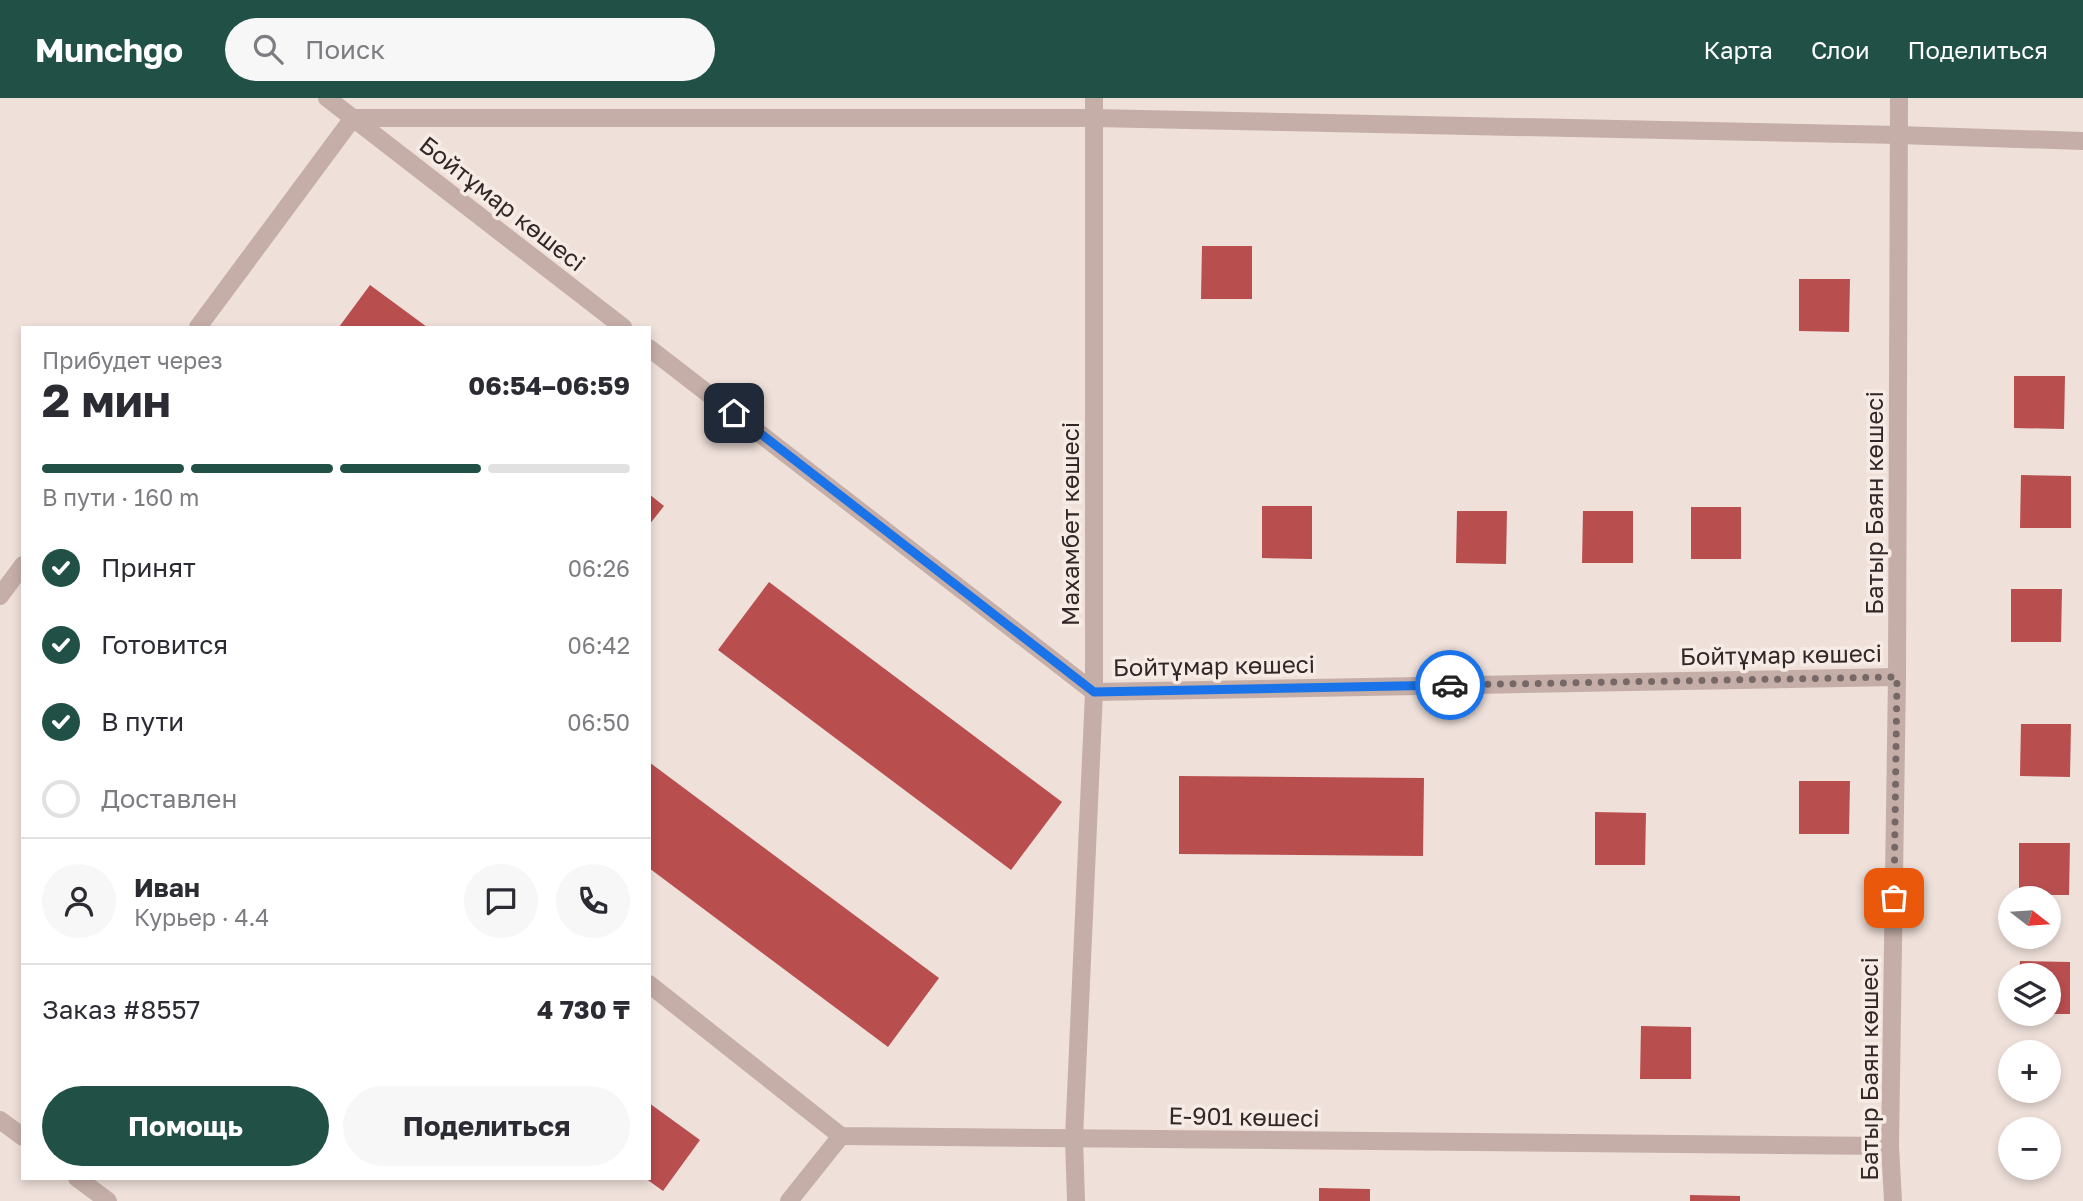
<!DOCTYPE html>
<html lang="ru">
<meta charset="utf-8">
<style>
:root{--surface:#fff;--page:#f7f7f7;--text:#2b2b33;--muted:#7c7c81;--line:#e1e1e2;--accent:#215047}
body{margin:0;font-family:"Golos Text",sans-serif;background:var(--page);color:var(--text);height:100vh;display:flex;flex-direction:column;font-size:26px;white-space:nowrap}
*{box-sizing:border-box;margin:0}
p{font-size:23px;color:var(--muted)}
.icon{flex:none;width:38px;height:38px;fill:none;stroke:currentColor;stroke-width:2;stroke-linecap:round;stroke-linejoin:round}
.map{position:relative;flex:1;overflow:hidden}
.sheet{position:absolute;left:21px;top:228px;width:630px;height:854px;display:flex;flex-direction:column;background:var(--surface);border-radius:0px;box-shadow:0 4px 10px #0003}
.sheet>*{flex:none}
.needle{width:46px;rotate:107deg}
.tools{position:absolute;left:1998px;top:788px;display:grid;gap:14px}
.tools a{display:grid;place-items:center;width:63px;height:63px;border-radius:50%;background:var(--surface);box-shadow:0 4px 10px #0003;font-size:35px}
.pin{position:absolute;display:grid;place-items:center;width:60px;height:60px;color:#fff;margin:-30px;border-radius:14px;box-shadow:0 4px 10px #0006}
.courier{position:absolute;display:grid;place-items:center;width:70px;height:70px;margin:-35px;border:5px solid #1a73e8;border-radius:50%;background:#fff;color:#222;box-shadow:0 2px 9px #0007}
.summary em{font-style:normal;font-weight:700}
.summary div{display:flex;flex-direction:column-reverse}
.summary{display:flex;align-items:center;justify-content:space-between;height:119px;padding:0 21px}
h1{font-size:46px;font-weight:700;line-height:52px}
.bar{display:grid;grid-template-columns:repeat(4,1fr);gap:10px 7px;align-content:center;height:84px;padding:0 21px}
.bar i{height:9px;border-radius:5px;background:var(--line)}
.bar .current{background:var(--accent)}
.bar p{grid-column:span 4}
.line{display:flex;align-items:center;gap:18px;padding:0 21px;border-top:2px solid var(--line)}
.line div{flex:1}
.round{display:grid;place-items:center;flex:none;width:74px;height:74px;border-radius:37px;background:var(--page)}
ol{padding:0 21px;list-style:none}
li{display:flex;align-items:center;gap:21px;height:77px}
li p{margin-inline-start:auto}
li .icon{padding:7px;border-radius:50%;background:var(--accent);color:#fff;stroke-width:4}
li:last-child{color:var(--muted)}
li i{width:38px;height:38px;border:4px solid var(--line);border-radius:50%}
.button{display:flex;gap:14px;margin-top:auto;padding:14px 21px}
.button a{flex:1;height:80px;border-radius:42px;background:var(--accent);color:#fff;font-size:28px;font-weight:700;line-height:80px;text-align:center}
.button a+a{background:var(--page);color:var(--text)}
header{display:flex;align-items:center;gap:42px;box-sizing:border-box;height:98px;padding:0 35px;background:var(--accent);color:#fff}
header strong{font-size:33px}
nav{display:flex;gap:38px;margin-inline-start:auto;font-size:24px}
.search{width:490px;height:63px;background:var(--page);display:flex;align-items:center;gap:18px;box-sizing:border-box;padding:0 24px;border-radius:38px;color:var(--muted);font-size:26px}
.map>svg:first-child{display:block}
.building{fill:#b94e4f}
.lines{fill:none;stroke-linecap:round;stroke-linejoin:round}
.minor{stroke:#c5aea8;stroke-width:18}
.done{stroke:#756866;stroke-width:7;stroke-dasharray:0 12.6}
.route{stroke:#1a73e8;stroke-width:9}
.labels{text-anchor:middle;dominant-baseline:central;stroke-width:7;stroke-linejoin:round;paint-order:stroke}
.street-label{font-size:24px;fill:#332827;stroke:#f7ebe6}
</style>
<header>
<strong>Munchgo</strong>
<div class="search"><svg class="icon" aria-label="search" viewBox="0 0 24 24"><circle cx="10" cy="10" r="6"/><path d="M15 15l6 6"/></svg>Поиск</div>
<nav><a>Карта</a><a>Слои</a><a>Поделиться</a></nav>
</header>
<div class="map">
<svg width="2083" height="1103" viewBox="0 0 2083 1103">
<rect width="100%" height="100%" fill="#efe0da"/>
<g class="building">
<polygon points="1202,148 1252,148 1252,201 1201,201"/>
<polygon points="1799,181 1850,181 1849,234 1799,233"/>
<polygon points="370,187 427,229 339,229"/>
<polygon points="2014,278 2065,278 2064,331 2014,330"/>
<polygon points="2021,377 2071,378 2071,430 2020,430"/>
<polygon points="649,396 664,408 649,427"/>
<polygon points="1262,408 1312,408 1312,461 1262,460"/>
<rect x="1691" y="409" width="50" height="52"/>
<polygon points="1457,413 1507,413 1506,466 1456,465"/>
<polygon points="1583,413 1633,413 1633,465 1582,465"/>
<polygon points="769,484 1062,704 1011,772 718,552"/>
<polygon points="2011,491 2062,491 2061,544 2011,544"/>
<polygon points="2021,626 2071,626 2070,679 2020,678"/>
<polygon points="649,664 939,880 888,949 649,770"/>
<polygon points="1179,678 1424,680 1423,758 1179,756"/>
<polygon points="1799,683 1850,683 1849,736 1799,736"/>
<polygon points="1595,714 1646,715 1645,767 1595,767"/>
<polygon points="2019,745 2070,745 2069,797 2019,797"/>
<polygon points="2020,863 2070,864 2070,916 2049,916 2049,877 2019,877"/>
<polygon points="1641,928 1691,929 1691,981 1640,981"/>
<polygon points="649,1005 700,1042 663,1093 645,1080 649,1080"/>
<polygon points="1319,1090 1370,1091 1370,1103 1319,1103"/>
<polygon points="1690,1097 1740,1098 1740,1103 1690,1103"/>
</g>
<g class="lines">
<g class="minor">
<polyline points="327,0 623,229"/>
<polyline points="353,20 1094,20 1898,37 2083,43"/>
<polyline points="198,229 353,20"/>
<polyline points="649,250 1094,594 1897,579"/>
<polyline points="0,498 23,467"/>
<polyline points="649,886 841,1038 1890,1048"/>
<polyline points="0,1022 23,1039"/>
<polyline points="77,1080 108,1103"/>
<polyline points="789,1103 841,1038"/>
<polyline points="1076,1103 1074,1040 1094,594 1094,0"/>
<polyline points="1893,1103 1890,1048 1897,579 1899,0"/>
</g>
</g>
<g class="lines">
<polyline class="done" points="1450,587 1897,579 1894,800"/>
<polyline class="route" points="734,315 1094,594 1450,587"/>
</g>
<g class="labels">
<g class="street-label">
<text transform="translate(503 105) rotate(38)">Бойтұмар көшесі</text>
<text transform="translate(1873 405) rotate(-90)">Батыр Баян көшесі</text>
<text transform="translate(1069 426) rotate(-90)">Махамбет көшесі</text>
<text transform="translate(1781 556) rotate(-1)">Бойтұмар көшесі</text>
<text transform="translate(1214 567) rotate(-1)">Бойтұмар көшесі</text>
<text transform="translate(1868 971) rotate(-90)">Батыр Баян көшесі</text>
<text transform="translate(1244 1018) rotate(1)">Е-901 көшесі</text>
</g>
</g>
</svg>
<div class="tools">
<a><svg class="needle" viewBox="-14 -14 28 28"><path d="M0-13l5 13h-10z" fill="#e53935"/><path d="M0 13l5-13h-10z" fill="#7c7c81"/></svg></a>
<a><svg class="icon" aria-label="layers" viewBox="0 0 24 24"><path d="M12 4l9 5-9 5-9-5zM3 14l9 5 9-5"/></svg></a>
<a>+</a>
<a>−</a>
</div>
<div class="pin" style="left:1894px;top:800px;background:#ea580c"><svg class="icon" aria-label="bag" viewBox="0 0 24 24"><path d="M5 8h14l-1 12H6zM9 8a3 3 0 0 1 6 0"/></svg></div>
<div class="pin" style="left:734px;top:315px;background:#1f2937"><svg class="icon" aria-label="home" viewBox="0 0 24 24"><path d="M3 11l9-7 9 7M6 9v11h12V9"/></svg></div>
<div class="courier" style="left:1450px;top:587px"><svg class="icon" aria-label="car" viewBox="0 0 24 24"><path d="M5 17H2v-5l4-1 3-4h7l3 4 3 1v5h-3M9 17h6M6 11h13"/><circle cx="7" cy="17" r="2"/><circle cx="17" cy="17" r="2"/></svg></div>
<section class="sheet">
<div class="summary"><div><h1>2 мин</h1><p>Прибудет через</p></div><em>06:54–06:59</em></div>
<div class="bar"><i class="current"></i><i class="current"></i><i class="current"></i><i></i><p>В пути · 160 m</p></div>
<ol>
<li><svg class="icon" aria-label="check" viewBox="0 0 24 24"><path d="M5 12l5 5 9-10"/></svg>Принят<p>06:26</p></li>
<li><svg class="icon" aria-label="check" viewBox="0 0 24 24"><path d="M5 12l5 5 9-10"/></svg>Готовится<p>06:42</p></li>
<li><svg class="icon" aria-label="check" viewBox="0 0 24 24"><path d="M5 12l5 5 9-10"/></svg>В пути<p>06:50</p></li>
<li><i></i>Доставлен</li>
</ol>
<div class="line" style="height:126px"><a class="round"><svg class="icon" aria-label="person" viewBox="0 0 24 24"><circle cx="12" cy="8" r="4"/><path d="M4 21q1-7 8-7t8 7"/></svg></a><div><b>Иван</b><p>Курьер · 4.4</p></div><a class="round"><svg class="icon" aria-label="chat" viewBox="0 0 24 24"><path d="M4 5h16v11H9l-5 4z"/></svg></a><a class="round"><svg class="icon" aria-label="phone" viewBox="0 0 24 24"><path d="M5 4h4l2 5-3 2q2 4 5 5l2-3 5 2v4C11 20 4 13 5 4z"/></svg></a></div>
<div class="line" style="height:91px"><div>Заказ #8557</div><b>4 730 ₸</b></div>
<div class="button"><a>Помощь</a><a>Поделиться</a></div>
</section>
</div>
